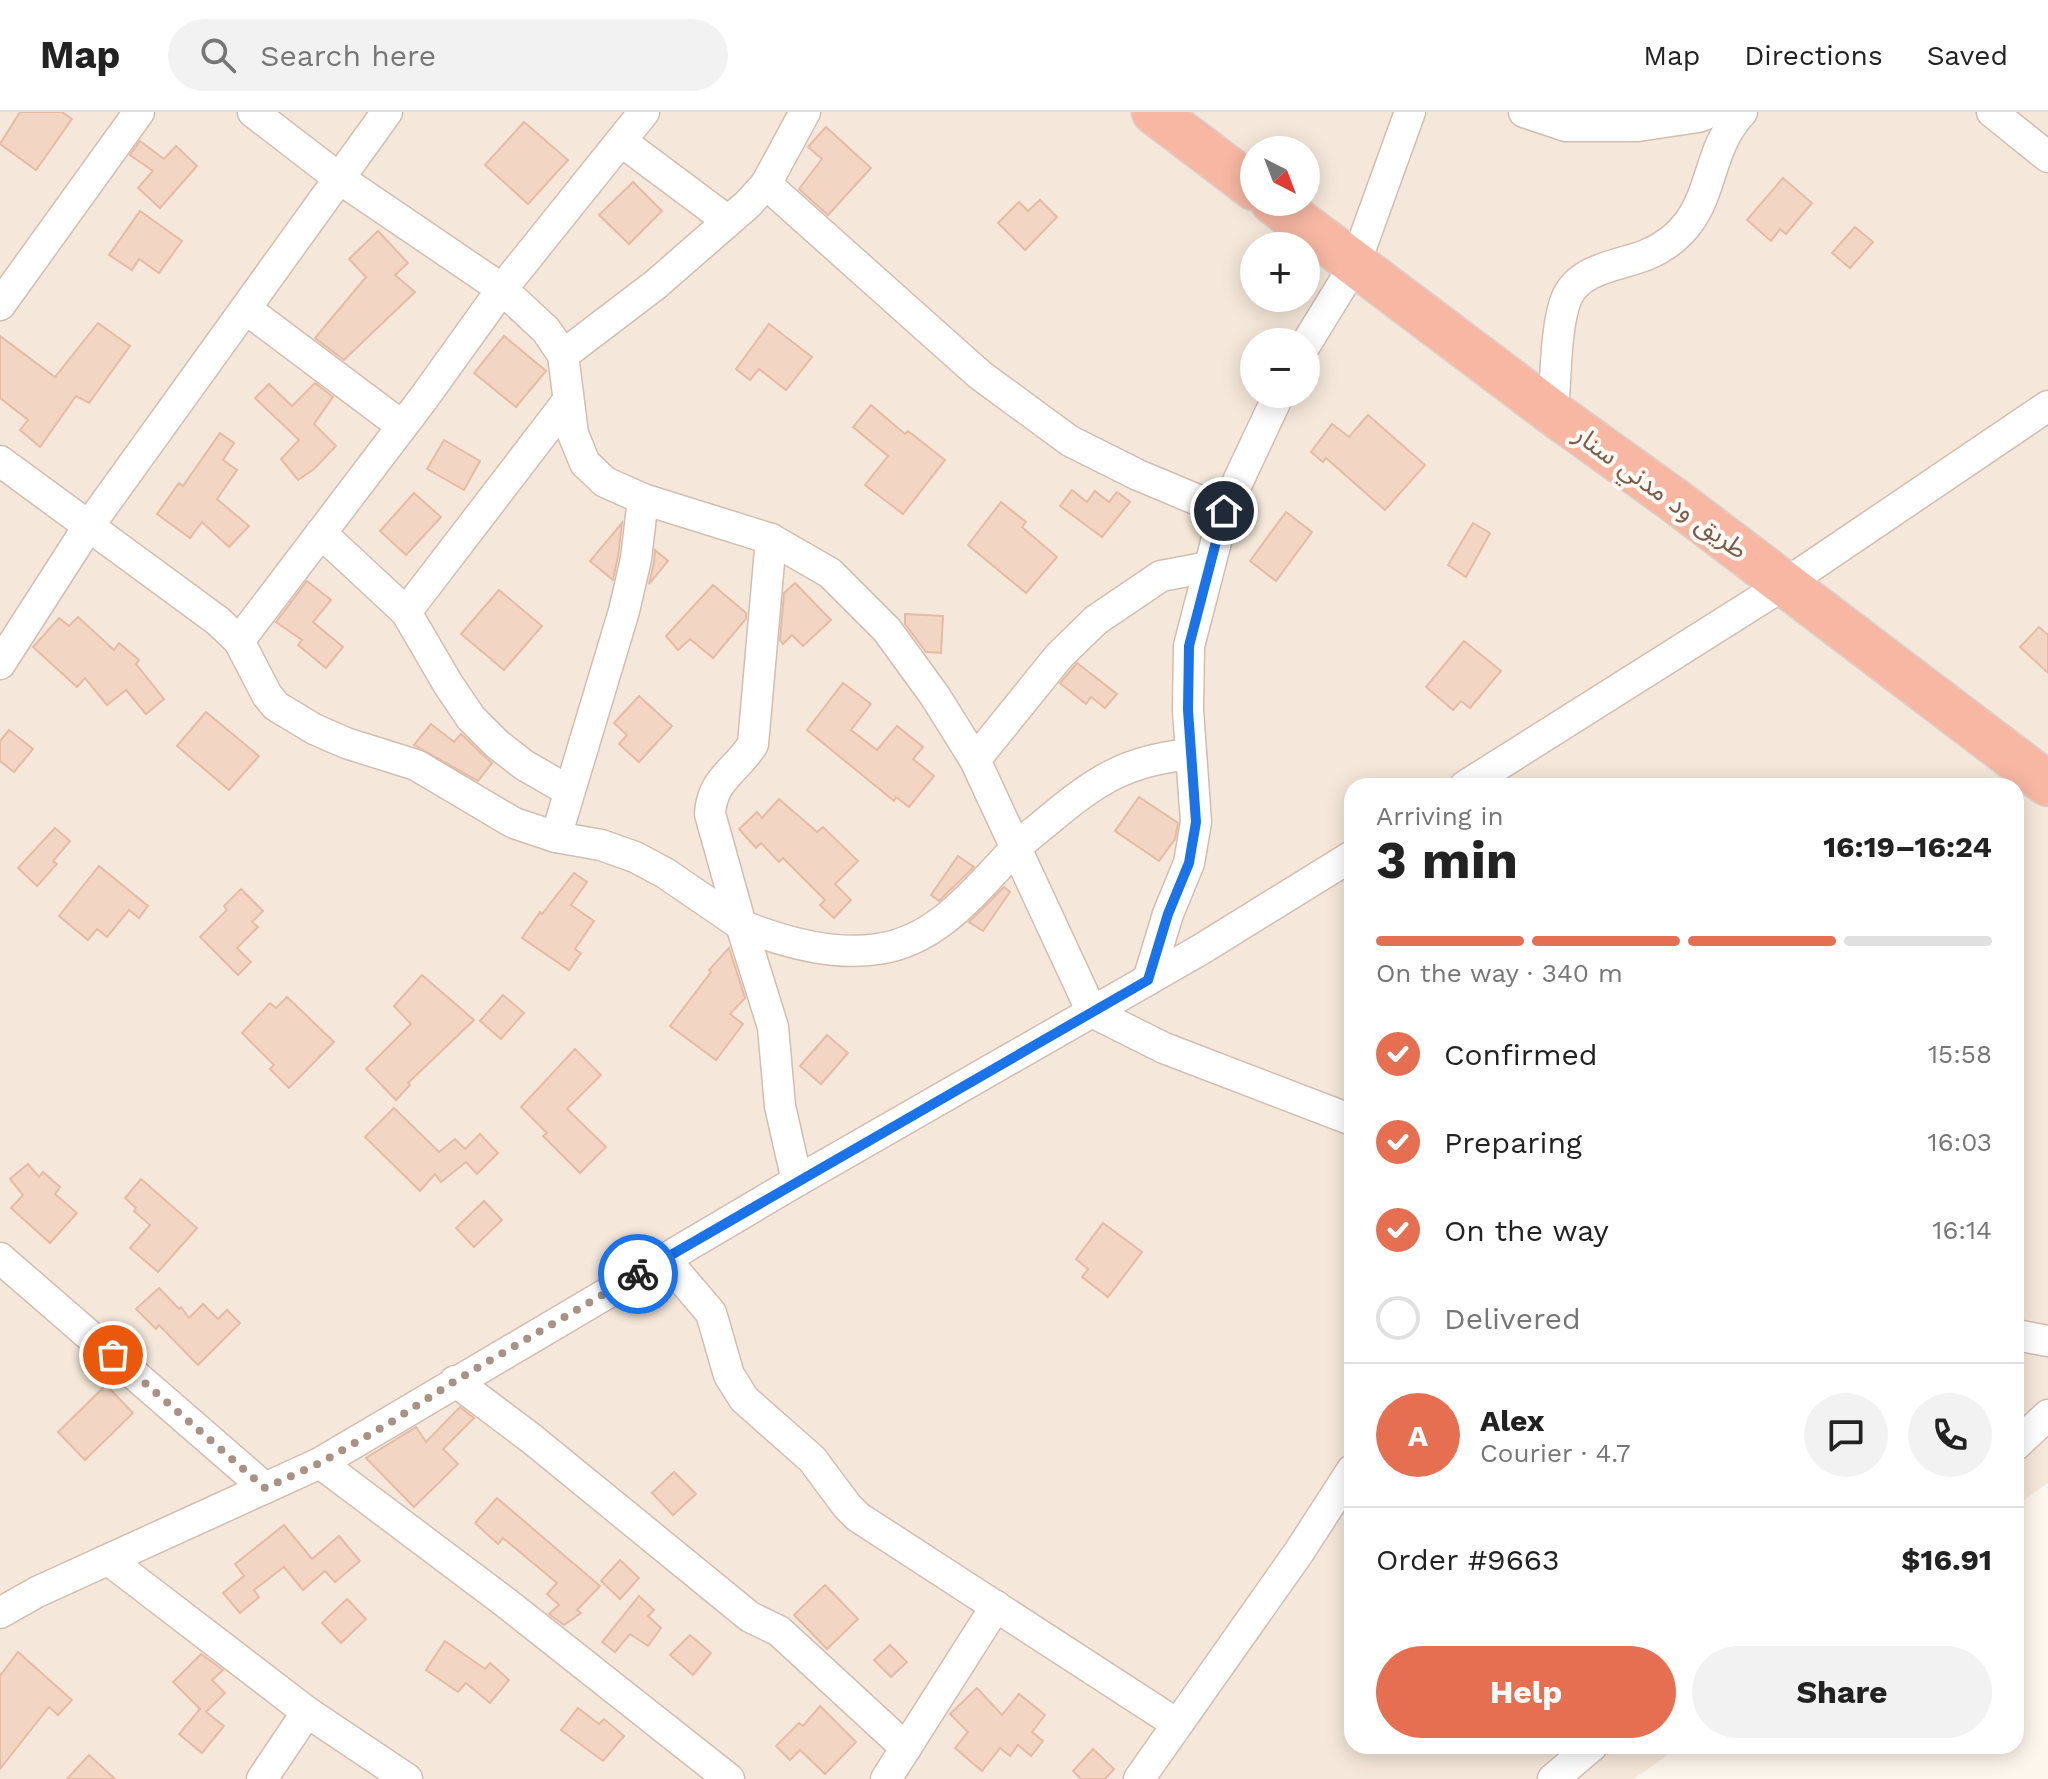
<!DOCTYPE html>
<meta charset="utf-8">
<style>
:root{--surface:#fff;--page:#f2f2f2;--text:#222;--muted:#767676;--line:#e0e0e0;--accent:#e76f51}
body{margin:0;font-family:"Work Sans","Noto Sans Arabic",sans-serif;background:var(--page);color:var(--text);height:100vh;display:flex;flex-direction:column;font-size:30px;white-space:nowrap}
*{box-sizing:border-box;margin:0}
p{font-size:26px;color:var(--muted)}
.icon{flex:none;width:44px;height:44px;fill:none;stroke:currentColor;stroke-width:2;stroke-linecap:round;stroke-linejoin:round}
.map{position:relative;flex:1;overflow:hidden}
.panel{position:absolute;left:1344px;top:666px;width:680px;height:976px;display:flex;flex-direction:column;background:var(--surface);border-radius:24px;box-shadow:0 4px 20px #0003}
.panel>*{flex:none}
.needle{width:52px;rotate:138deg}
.controls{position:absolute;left:1240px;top:24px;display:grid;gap:16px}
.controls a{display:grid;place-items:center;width:80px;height:80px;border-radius:50%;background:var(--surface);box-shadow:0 4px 20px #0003;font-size:40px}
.pin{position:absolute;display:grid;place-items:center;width:68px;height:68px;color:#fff;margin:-34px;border:4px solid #fff;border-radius:50%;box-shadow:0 2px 8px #0007}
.courier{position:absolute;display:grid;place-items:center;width:80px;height:80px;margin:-40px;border:6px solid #1a73e8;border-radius:50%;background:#fff;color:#222;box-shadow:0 2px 10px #0007}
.summary em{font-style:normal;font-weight:700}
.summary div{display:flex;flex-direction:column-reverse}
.summary{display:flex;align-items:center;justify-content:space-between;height:136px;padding:0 32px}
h1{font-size:52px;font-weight:700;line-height:60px}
.bar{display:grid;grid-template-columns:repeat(4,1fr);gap:12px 8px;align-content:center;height:96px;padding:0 32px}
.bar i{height:10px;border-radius:6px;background:var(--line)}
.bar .current{background:var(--accent)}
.bar p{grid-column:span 4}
.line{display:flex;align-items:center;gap:20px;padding:0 32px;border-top:2px solid var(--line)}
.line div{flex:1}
.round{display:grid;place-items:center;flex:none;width:84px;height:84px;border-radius:42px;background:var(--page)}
ol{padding:0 32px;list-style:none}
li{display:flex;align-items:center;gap:24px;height:88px}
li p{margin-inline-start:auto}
li .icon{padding:8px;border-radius:50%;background:var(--accent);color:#fff;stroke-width:4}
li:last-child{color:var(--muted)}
li i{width:44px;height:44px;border:4px solid var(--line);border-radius:50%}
.action{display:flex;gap:16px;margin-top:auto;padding:16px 32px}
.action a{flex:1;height:92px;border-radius:48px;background:var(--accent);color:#fff;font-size:32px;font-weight:700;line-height:92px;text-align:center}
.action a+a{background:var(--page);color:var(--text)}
header{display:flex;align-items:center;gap:48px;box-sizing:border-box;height:112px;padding:0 40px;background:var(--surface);border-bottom:2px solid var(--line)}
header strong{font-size:38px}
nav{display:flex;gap:44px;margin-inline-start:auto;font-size:28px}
.search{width:560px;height:72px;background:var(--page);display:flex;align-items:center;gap:20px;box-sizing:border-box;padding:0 28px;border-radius:44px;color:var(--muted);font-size:30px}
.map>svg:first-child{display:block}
.residential{fill:#f5e8da;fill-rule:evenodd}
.building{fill:#f3d5c3;stroke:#e6bba3;stroke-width:2}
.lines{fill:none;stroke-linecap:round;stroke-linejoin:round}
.minor-casing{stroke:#d1beb0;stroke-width:33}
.highway-casing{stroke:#dad1cd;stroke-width:47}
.minor{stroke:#fff;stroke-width:30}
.highway{stroke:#f7b7a3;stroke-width:44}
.done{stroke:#a89285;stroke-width:8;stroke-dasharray:0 14.4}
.route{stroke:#1a73e8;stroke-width:10}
.labels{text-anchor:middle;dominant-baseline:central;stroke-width:8;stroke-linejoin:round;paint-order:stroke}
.street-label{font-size:26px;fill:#7a5c4d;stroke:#fffaf3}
</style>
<header>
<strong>Map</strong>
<div class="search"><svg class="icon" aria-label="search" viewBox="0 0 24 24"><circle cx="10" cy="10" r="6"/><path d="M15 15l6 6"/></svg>Search here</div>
<nav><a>Map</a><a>Directions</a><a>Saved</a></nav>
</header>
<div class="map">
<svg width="2048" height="1667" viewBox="0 0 2048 1667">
<rect width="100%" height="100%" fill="#fdf6ec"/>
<path class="residential" d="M0,0h2048v1371l-32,23v-720h-664v960h328l-46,33h-1634zM1254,38h52v52h-52zM1254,134h52v52h-52zM1254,230h52v52h-52z"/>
<g class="building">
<polygon points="20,0 62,0 72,7 36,58 0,32"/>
<polygon points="524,10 568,48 528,92 485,53"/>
<polygon points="826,15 871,56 828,103 799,77 822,47 808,35"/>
<polygon points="140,29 164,47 176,34 197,54 160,96 138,76 153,59 130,43"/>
<polygon points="1783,66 1812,91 1786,122 1780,117 1771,129 1747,108"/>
<polygon points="633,70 662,99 629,132 599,103"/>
<polygon points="1040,88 1057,105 1025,138 998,111 1019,90 1028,99"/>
<polygon points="140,99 182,129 159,161 139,147 132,158 109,143"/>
<polygon points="1855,115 1873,130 1850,156 1832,141"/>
<polygon points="378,119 408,151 395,163 415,180 344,248 315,226 366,165 349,147"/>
<polygon points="98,211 130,234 89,291 76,284 40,335 20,318 28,308 0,286 0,224 55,265"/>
<polygon points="769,212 812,245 786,278 759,257 750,268 736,257"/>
<polygon points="504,224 546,259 516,295 474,261"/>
<polygon points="315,271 333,285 314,312 336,334 314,357 298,368 281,347 299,328 255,286 269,272 292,294"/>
<polygon points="871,293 905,322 908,319 945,348 903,402 865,373 888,344 853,315"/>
<polygon points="1368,303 1425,353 1385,398 1326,346 1323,350 1311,340 1332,312 1349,325"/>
<polygon points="220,321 234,331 223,348 237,358 217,387 249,414 229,435 202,410 190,426 157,402 179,371 183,374"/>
<polygon points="444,328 480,349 464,378 427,357"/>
<polygon points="1072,378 1087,390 1095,379 1109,390 1117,380 1130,390 1102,425 1060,394"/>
<polygon points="414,381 441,405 406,443 380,419"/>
<polygon points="1001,390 1026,410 1022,415 1057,445 1026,481 968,433"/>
<polygon points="1286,400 1312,420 1276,469 1250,449"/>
<polygon points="622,411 618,444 613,468 590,449"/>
<polygon points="1473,411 1490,421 1466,465 1448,453"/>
<polygon points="655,438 668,449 649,472 654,451"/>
<polygon points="307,469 331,488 313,510 343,535 326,556 298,533 302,528 276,510"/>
<polygon points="795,471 831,508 803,534 792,523 783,532 780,528 784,481"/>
<polygon points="713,473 746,501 746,507 713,546 690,527 678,538 666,524"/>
<polygon points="499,478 542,514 504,558 461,522"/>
<polygon points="905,502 943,504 941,541 926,540 905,512"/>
<polygon points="78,505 114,538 119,531 139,548 136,552 164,587 146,602 126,578 107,593 85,566 77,575 33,535 59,506 69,514"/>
<polygon points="2039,515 2048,523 2048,561 2020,535"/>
<polygon points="1464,529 1501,559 1470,596 1461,589 1453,598 1426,575"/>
<polygon points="1077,551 1117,582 1105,596 1091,585 1086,592 1060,571"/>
<polygon points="843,571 871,592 851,618 877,638 897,614 923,635 913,647 934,664 909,695 896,685 894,689 807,618"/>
<polygon points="639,584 672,614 639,650 619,632 627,623 614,611"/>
<polygon points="206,600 259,644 229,678 177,634"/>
<polygon points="431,612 454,630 461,622 492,651 478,669 414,633"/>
<polygon points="9,618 33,637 14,660 0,649 0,629"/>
<polygon points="1139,685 1178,711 1175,727 1159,749 1115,719"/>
<polygon points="779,687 817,720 823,715 858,749 835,772 851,788 834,806 820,793 825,788 783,746 779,750 761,731 756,736 739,717 757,700 762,706"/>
<polygon points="55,716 70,729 53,749 57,752 37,774 18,756"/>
<polygon points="958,744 974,755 939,789 931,783"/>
<polygon points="99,754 148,794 139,806 129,798 107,825 97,817 88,828 59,804"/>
<polygon points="574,761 587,770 571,793 594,809 575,837 581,841 569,858 522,826 540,800 542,802"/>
<polygon points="1004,775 1010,780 983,819 969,810"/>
<polygon points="241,777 263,799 252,810 258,815 237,836 251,850 238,863 200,825 227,798 224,794"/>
<polygon points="729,836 745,886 730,902 743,912 716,948 670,914 711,860 709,858"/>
<polygon points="422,863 474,908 408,971 410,973 396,988 366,957 411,912 394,894"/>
<polygon points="503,883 524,901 501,927 480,909"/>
<polygon points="287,885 334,930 289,976 270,957 274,953 242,921 270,891 276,896"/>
<polygon points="827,923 848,941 821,972 800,954"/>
<polygon points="575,937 601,963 567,997 606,1035 580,1061 543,1024 547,1021 521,995"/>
<polygon points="394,996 439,1040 455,1027 465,1037 480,1022 498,1041 477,1062 466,1050 441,1070 435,1062 420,1079 365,1025"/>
<polygon points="28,1052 39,1065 43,1060 60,1075 55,1082 77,1101 50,1131 11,1096 23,1083 10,1067"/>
<polygon points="141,1067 197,1116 158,1160 130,1136 150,1113 134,1099 136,1096 125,1086"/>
<polygon points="484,1089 502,1108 474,1135 456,1116"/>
<polygon points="1103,1111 1142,1140 1108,1185 1082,1165 1088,1157 1076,1147"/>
<polygon points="159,1176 179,1197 181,1195 189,1206 203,1192 218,1207 227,1198 240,1211 198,1253 159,1213 156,1217 136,1197"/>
<polygon points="106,1273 133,1301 85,1348 58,1320"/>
<polygon points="460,1295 474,1306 443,1337 458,1352 414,1395 366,1346 416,1315 426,1330"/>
<polygon points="674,1360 696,1382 673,1403 652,1381"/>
<polygon points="497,1386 600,1474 577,1498 581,1501 564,1513 549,1502 559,1493 547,1482 557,1471 503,1426 498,1432 475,1411"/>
<polygon points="284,1413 312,1447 339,1424 360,1449 335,1470 325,1459 303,1478 284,1455 254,1478 259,1485 240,1501 223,1481 244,1464 235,1452"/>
<polygon points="620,1448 639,1466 620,1487 601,1469"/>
<polygon points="825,1473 858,1507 827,1537 794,1503"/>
<polygon points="639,1484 654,1498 648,1504 661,1516 648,1534 630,1522 615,1540 602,1530"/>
<polygon points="347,1487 366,1507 341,1531 322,1511"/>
<polygon points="690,1523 711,1541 693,1563 670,1543"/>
<polygon points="445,1529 485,1557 490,1551 509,1568 490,1591 466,1571 458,1580 426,1558"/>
<polygon points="890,1533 907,1550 891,1565 874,1548"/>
<polygon points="18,1540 72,1588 58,1603 49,1595 0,1657 0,1564"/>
<polygon points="201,1542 223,1558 212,1568 225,1581 206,1600 224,1614 202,1641 179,1622 200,1597 173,1570"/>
<polygon points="977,1576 1002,1603 1019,1582 1045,1603 1032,1620 1043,1629 1031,1644 1018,1633 1010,1644 1000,1636 982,1659 955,1636 968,1620 950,1602"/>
<polygon points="820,1594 856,1630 825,1662 800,1638 790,1648 776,1634 799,1611 803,1614"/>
<polygon points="578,1596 599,1612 604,1607 624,1624 603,1649 561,1618"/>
<polygon points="1093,1637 1114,1657 1105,1667 1081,1667 1073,1659"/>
<polygon points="89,1643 115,1667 67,1667"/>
</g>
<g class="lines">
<defs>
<g id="minor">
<polyline points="253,0 340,67 502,177 546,218 563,243 573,322 585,351 605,370 643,387 771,427 830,461 887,518 935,584 975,648 1092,900 1164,936 1352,1008"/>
<polyline points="1524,0 1566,14 1638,14 1698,5 1711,0"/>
<polyline points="1992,0 2048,45"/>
<polyline points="621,29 728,109"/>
<polyline points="766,72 980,263 1070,329 1138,363 1224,399"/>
<polyline points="0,193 139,0"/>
<polyline points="246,197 402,314"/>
<polyline points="1306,232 1355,152 1410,0"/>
<polyline points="563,243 655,173 748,92 766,72 805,0"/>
<path d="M1553,301c3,-32 2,-88 14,-116 13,-29 54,-32 79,-42 17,-7 32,-18 43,-33 24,-33 21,-76 53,-110"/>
<polyline points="0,349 218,509 239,529 267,583 276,594 314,617 346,631 416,653 514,711 556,725 601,733 635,745 665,761 741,813 773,915 780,994 797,1069"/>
<polyline points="321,421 406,500 448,572 471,606 497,632 524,653 569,679"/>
<path d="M771,427l-18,205c-16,27 -41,34 -43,70l31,111c42,17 92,31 137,24 59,-8 97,-58 135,-98 11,-12 25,-22 37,-32 47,-40 79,-59 141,-65"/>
<polyline points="406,500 567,290"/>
<polyline points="239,529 423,287 502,177 644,0"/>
<polyline points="0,552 88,415 387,0"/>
<polyline points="975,648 1059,544 1096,508 1161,464 1209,455"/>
<polyline points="1465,674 1785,472 2048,294"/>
<polyline points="556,725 624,499 636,447 643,387"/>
<polyline points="1148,868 1168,802 1189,751 1196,710 1188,598 1189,534 1224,399 1279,282"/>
<polyline points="0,1146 265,1376"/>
<polyline points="665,1147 711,1201 729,1263 744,1287 812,1347 847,1394 858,1405 1177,1612"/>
<polyline points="2016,1223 2048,1229"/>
<polyline points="455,1269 532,1327 750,1505 779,1519 906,1636"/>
<polyline points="2016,1333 2048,1303"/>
<polyline points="320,1351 505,1490 729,1667"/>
<polyline points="110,1449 307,1600 407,1667"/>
<polyline points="0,1501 37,1480 320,1351 797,1069 1200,838 1352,744"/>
<polyline points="262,1667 307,1600"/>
<polyline points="886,1667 996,1494"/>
<polyline points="1139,1667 1299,1440 1352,1358"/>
<polyline points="1553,1667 1592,1634"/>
</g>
<g id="highway">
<polyline points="1154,0 1254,76"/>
<polyline points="1273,90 1553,301 1674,388 2048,672"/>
</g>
</defs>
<use href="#minor" class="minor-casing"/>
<use href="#highway" class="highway-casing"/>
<use href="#minor" class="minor"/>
<use href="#highway" class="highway"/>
</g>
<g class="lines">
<polyline class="done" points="113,1243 265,1376 320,1351 388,1312 455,1269 638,1162"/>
<polyline class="route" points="638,1162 1148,868 1168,802 1189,751 1196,710 1188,598 1189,534 1224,399"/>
</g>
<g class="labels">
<g class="street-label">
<text transform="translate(1661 380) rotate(36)">طريق ود مدني سنار</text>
</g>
</g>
</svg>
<div class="controls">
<a><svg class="needle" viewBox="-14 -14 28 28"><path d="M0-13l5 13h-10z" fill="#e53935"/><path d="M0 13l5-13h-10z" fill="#767676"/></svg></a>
<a>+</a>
<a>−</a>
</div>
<div class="pin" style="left:113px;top:1243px;background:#ea580c"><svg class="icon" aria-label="bag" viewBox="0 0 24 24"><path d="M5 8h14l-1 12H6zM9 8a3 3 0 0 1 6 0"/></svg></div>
<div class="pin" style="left:1224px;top:399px;background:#1f2937"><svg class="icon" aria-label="home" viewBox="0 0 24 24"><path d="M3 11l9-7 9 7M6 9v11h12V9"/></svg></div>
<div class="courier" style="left:638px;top:1162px"><svg class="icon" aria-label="bike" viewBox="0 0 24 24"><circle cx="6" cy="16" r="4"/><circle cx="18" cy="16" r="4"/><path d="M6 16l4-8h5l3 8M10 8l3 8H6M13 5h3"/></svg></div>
<section class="panel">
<div class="summary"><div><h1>3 min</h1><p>Arriving in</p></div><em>16:19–16:24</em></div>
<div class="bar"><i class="current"></i><i class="current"></i><i class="current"></i><i></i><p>On the way · 340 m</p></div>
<ol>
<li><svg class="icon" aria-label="check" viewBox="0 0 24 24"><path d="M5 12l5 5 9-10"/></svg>Confirmed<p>15:58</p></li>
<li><svg class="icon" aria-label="check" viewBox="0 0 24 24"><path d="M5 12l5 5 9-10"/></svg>Preparing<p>16:03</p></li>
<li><svg class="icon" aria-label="check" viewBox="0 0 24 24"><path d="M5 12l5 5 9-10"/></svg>On the way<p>16:14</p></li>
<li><i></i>Delivered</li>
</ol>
<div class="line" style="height:144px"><b class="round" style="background:var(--accent);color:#fff">A</b><div><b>Alex</b><p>Courier · 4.7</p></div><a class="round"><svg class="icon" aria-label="chat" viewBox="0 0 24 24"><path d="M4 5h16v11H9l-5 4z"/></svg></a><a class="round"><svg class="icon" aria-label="phone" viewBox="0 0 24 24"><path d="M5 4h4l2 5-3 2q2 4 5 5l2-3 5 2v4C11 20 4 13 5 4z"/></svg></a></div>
<div class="line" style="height:104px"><div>Order #9663</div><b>$16.91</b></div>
<div class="action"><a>Help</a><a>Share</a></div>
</section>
</div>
